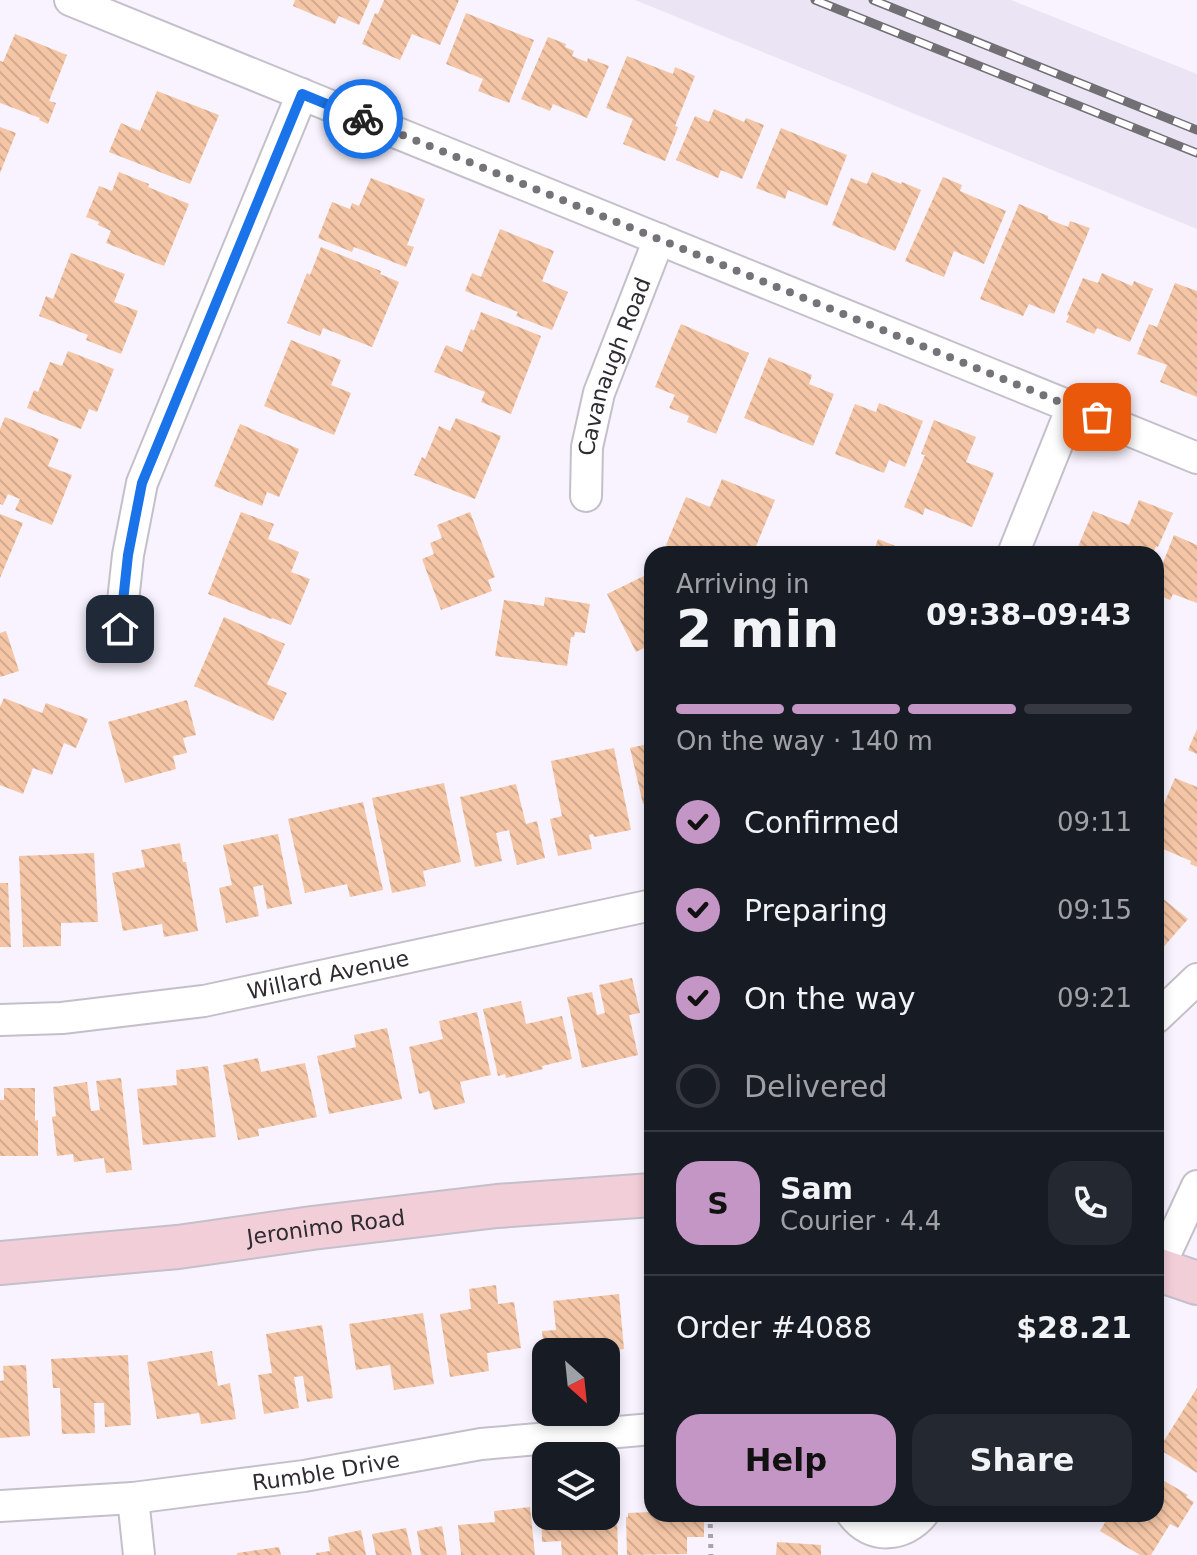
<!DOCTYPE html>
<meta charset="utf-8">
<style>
:root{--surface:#171b24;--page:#242831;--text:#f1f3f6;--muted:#9ea1a6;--line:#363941;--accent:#c496c5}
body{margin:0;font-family:"DejaVu Sans",sans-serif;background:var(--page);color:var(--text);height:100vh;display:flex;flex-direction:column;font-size:30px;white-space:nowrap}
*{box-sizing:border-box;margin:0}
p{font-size:26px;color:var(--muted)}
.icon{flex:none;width:44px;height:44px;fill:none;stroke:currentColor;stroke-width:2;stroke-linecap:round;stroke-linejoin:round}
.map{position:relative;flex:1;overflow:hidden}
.sheet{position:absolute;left:644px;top:546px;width:520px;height:976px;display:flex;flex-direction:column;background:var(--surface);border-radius:24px;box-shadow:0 4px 12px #0003}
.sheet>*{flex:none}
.needle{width:52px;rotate:153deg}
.controls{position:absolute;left:532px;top:1338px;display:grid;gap:16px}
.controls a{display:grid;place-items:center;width:88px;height:88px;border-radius:16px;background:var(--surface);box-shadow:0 4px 12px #0003;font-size:40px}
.pin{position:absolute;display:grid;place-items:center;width:68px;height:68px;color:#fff;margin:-34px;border-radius:16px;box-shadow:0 4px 12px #0006}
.courier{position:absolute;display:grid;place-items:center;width:80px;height:80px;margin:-40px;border:6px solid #1a73e8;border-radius:50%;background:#fff;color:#222;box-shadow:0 2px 10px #0007}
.overview em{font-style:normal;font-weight:600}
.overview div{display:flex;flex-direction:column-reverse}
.overview{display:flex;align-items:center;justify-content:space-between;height:136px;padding:0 32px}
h1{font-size:52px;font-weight:600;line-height:60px}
.bar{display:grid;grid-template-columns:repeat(4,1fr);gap:12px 8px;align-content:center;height:96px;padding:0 32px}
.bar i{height:10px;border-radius:6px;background:var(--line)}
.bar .current{background:var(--accent)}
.bar p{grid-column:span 4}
.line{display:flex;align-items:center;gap:20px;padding:0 32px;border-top:2px solid var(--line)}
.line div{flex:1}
.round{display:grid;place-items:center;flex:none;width:84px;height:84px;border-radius:24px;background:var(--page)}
ol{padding:0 32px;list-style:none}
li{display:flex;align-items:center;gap:24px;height:88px}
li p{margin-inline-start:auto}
li .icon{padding:8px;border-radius:50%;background:var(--accent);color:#111;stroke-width:4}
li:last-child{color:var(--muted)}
li i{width:44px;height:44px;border:4px solid var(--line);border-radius:50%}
.button{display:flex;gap:16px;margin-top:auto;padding:16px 32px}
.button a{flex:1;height:92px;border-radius:24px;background:var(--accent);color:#111;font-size:32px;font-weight:600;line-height:92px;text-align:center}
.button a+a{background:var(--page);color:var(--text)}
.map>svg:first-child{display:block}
.built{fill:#ebe4f5}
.building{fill:url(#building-back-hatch)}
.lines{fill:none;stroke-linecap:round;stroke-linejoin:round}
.street-casing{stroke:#c4c0ca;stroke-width:34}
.secondary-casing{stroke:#c4c0ca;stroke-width:46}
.path{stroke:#a8a4ad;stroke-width:5;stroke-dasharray:4 6;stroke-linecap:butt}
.street{stroke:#fff;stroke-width:30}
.secondary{stroke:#f2ced9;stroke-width:42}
.rail-casing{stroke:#726f75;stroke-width:9}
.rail{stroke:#fff;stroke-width:6;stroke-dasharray:18;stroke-linecap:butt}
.done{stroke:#757278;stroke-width:8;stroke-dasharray:0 14.4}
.route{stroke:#1a73e8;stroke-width:10}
.labels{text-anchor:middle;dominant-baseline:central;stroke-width:7;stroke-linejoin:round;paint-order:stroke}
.street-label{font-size:22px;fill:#2e2c30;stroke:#fff}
</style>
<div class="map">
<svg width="1197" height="1555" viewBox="0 0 1197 1555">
<defs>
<pattern id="building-back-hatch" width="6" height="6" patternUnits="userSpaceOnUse" patternTransform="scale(2)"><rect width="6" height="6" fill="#f5c6a6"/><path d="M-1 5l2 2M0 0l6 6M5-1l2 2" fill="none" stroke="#d2aa8f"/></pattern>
</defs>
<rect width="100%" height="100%" fill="#f8f3fe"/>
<polygon class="built" points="635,0 1011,0 1197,74 1197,229"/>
<g class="building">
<polygon points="295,0 370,0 359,25 339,16 335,24 293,6"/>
<polygon points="384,0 459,0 440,45 412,34 400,60 362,44 375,13 378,14"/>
<polygon points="466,13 534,40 509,103 478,91 483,79 446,64"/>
<polygon points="15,34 67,55 49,101 56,103 48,124 39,120 40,118 0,103 0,61 3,62"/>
<polygon points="548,37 566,44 565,47 574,51 572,56 587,62 588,58 609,66 587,118 553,104 550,111 521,99"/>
<polygon points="627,56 673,74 675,67 695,76 675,126 678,127 665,161 623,144 633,119 606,108"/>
<polygon points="157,91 219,115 190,184 109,152 121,123 140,131"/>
<polygon points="714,109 744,122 746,118 764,125 742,179 721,170 718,178 676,160 695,116 709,122"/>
<polygon points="0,127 16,133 0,173"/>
<polygon points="781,128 847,155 827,206 788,190 785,199 756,188"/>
<polygon points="119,172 149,184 148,187 189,204 164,266 106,243 111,231 98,225 99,222 86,217 99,186 112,191"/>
<polygon points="872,172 901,184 902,182 921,190 895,251 832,225 851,178 867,184"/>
<polygon points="943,177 962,185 960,191 1006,211 984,264 954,251 944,277 905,261"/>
<polygon points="371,178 425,199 407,245 414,247 406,267 354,247 352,252 318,238 332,202 350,209 352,203 359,206"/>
<polygon points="1019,204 1048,216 1048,219 1068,227 1070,221 1090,228 1054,314 1029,304 1023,316 980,299"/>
<polygon points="500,229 554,251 542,281 568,292 552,330 516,316 518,312 465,291 472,273 481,277"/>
<polygon points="321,247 381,271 380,274 399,282 372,347 323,328 320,336 287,323 307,273 310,275"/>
<polygon points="71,253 125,274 114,302 138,311 121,354 86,340 88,335 39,316 46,296 53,299"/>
<polygon points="1102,273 1132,286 1134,281 1153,289 1130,342 1097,328 1094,334 1066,322 1069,316 1067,315 1083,278 1098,283"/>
<polygon points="1175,283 1197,291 1197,397 1160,382 1167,365 1137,354 1149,324 1157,327"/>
<polygon points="481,312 541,336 511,414 481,402 485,392 434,372 446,345 462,352 471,329 474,331"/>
<polygon points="681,324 749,353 716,434 687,422 689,416 669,408 675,395 655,387"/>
<polygon points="291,340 341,360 331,385 351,393 334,435 264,406"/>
<polygon points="68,351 114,369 97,412 89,409 81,429 27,408 34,390 38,392 50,362 62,366"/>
<polygon points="769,357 812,375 809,384 834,394 813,446 744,418"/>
<polygon points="879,403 923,421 905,467 889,460 884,473 835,454 855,404 876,412"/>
<polygon points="5,417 59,439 48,466 72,475 52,525 15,510 20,499 8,494 3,505 0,504 0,429"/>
<polygon points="456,418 501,436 475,499 414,475 422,457 425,459 439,426 450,431"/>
<polygon points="934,420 976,437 966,462 994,473 972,527 925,508 923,515 904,507 925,455 921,454"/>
<polygon points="240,424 299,449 279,497 267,492 262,506 214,486"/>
<polygon points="722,479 775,500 756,546 763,549 761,554 721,554 707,548 704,554 688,554 666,545 686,497 710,507"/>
<polygon points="1139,500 1173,513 1158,547 1156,546 1153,554 1075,554 1093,511 1129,525"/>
<polygon points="241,512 274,524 268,539 299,552 291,572 310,579 291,625 272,618 271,619 208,594"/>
<polygon points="470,512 495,577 488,580 492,591 441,610 422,559 434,554 430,543 442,538 437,525"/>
<polygon points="0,514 23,523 0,578"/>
<polygon points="1174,535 1197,545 1197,603 1173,594 1170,600 1156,594 1156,580"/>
<polygon points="878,539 915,554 873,554"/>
<polygon points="650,573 652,577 652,644 636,652 607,594"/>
<polygon points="545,597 590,604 585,633 575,632 574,637 571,637 567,666 495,656 504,600 544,606"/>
<polygon points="224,617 285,644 267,684 287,693 273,721 194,686"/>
<polygon points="6,631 19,671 0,677 0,633"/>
<polygon points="4,698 42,713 46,703 88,719 76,748 64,743 52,775 33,768 23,794 0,785 0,707"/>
<polygon points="187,700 196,735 183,738 187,753 173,756 176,769 125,783 108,722"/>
<polygon points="1197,729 1197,754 1188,750"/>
<polygon points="652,743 652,802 643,804 630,748"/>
<polygon points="614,748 631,830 594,837 593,834 589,835 592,849 558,856 550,819 562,816 551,761"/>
<polygon points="1175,778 1197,787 1197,867 1190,864 1191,861 1156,846 1156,822"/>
<polygon points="444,783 461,862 423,871 426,886 392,893 372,798"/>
<polygon points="516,784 526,824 537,821 545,858 517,865 509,830 496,833 502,861 475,867 460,797"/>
<polygon points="363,802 383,890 350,897 347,884 305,893 288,819"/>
<polygon points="278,834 292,904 267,909 263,885 253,887 259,916 226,923 219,888 232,885 223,845"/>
<polygon points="180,843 183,862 186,862 198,931 164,937 162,924 123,931 112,873 145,867 141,850"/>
<polygon points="94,853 98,922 61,923 61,946 23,947 19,856"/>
<polygon points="0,883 8,883 11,947 0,947"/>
<polygon points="1156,893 1188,919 1160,951 1156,948"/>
<polygon points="632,978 640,1013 629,1015 638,1055 582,1068 567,997 592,992 597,1015 605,1013 599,985"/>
<polygon points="521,1001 526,1024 562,1016 572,1059 542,1066 543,1069 506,1078 505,1074 498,1076 483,1009"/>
<polygon points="477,1012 491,1075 460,1082 465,1103 434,1110 429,1091 419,1094 409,1047 443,1039 439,1021"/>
<polygon points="387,1028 402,1099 329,1114 317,1056 356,1047 354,1035"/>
<polygon points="258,1058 261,1072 305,1063 317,1117 258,1129 259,1136 238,1140 223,1065"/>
<polygon points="208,1066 216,1137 143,1145 137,1089 177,1085 176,1070"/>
<polygon points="121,1078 132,1170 106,1173 104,1158 74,1162 73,1154 57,1156 52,1117 56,1116 53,1087 87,1082 91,1111 100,1110 96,1081"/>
<polygon points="4,1088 35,1088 35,1121 38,1120 38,1156 0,1156 0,1100 4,1100"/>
<polygon points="496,1285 498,1304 514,1302 521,1348 487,1353 489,1371 450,1377 440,1314 471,1309 469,1289"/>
<polygon points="619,1294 624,1349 599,1352 544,1352 542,1331 556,1330 553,1301"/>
<polygon points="423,1313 434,1384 394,1390 390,1365 356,1370 349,1324"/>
<polygon points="322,1325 333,1398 307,1402 303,1376 294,1377 299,1408 264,1414 258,1375 272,1373 266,1334"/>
<polygon points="212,1351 218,1386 230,1383 236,1419 201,1424 199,1413 157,1419 147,1362"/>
<polygon points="128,1355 131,1425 105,1427 104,1403 94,1403 95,1433 62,1434 60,1388 53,1388 51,1359"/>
<polygon points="26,1365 30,1436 0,1438 0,1381 4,1380 3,1366"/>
<polygon points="1197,1388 1197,1473 1159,1449"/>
<polygon points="1156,1476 1188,1495 1186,1497 1194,1502 1178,1528 1170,1524 1151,1555 1140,1555 1100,1531 1110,1514 1156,1514"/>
<polygon points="541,1505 546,1505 546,1516 606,1516 606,1514 617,1514 618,1555 562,1555 561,1541 542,1542"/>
<polygon points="530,1507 535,1555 461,1555 458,1525 495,1522 494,1511"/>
<polygon points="652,1512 652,1514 704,1514 704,1537 687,1537 687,1554 627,1555 626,1517 628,1517 628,1513"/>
<polygon points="442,1526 447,1555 421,1555 417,1531"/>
<polygon points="406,1528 412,1555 376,1555 372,1534"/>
<polygon points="361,1530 366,1555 316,1555 316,1553 330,1551 328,1537"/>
<polygon points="777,1542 821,1545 821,1555 776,1555"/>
<polygon points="279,1547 281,1555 237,1555 237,1553"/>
</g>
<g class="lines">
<defs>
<g id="street">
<polyline points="70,0 1197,458"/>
<path id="s1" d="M586,496l1,-49 12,-54 60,-154"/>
<polyline points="1013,554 1072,407"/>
<polyline points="120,629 128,555 142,483 302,94"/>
<polyline points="1156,1018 1197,979"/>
<path id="s2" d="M0,1020l62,-2 142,-17 448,-96"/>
<polyline points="1158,1270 1197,1186"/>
<polyline points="133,1498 139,1555"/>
<path id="s3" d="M0,1506l133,-8 171,-22 177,-32 171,-15"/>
<path d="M852,1514c19,26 52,23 71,0"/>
</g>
<g id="secondary">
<path id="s4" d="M0,1263l178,-16 134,-19 185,-22 155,-11"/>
<polyline points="1156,1269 1197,1283"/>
</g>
</defs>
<use href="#street" class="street-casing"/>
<use href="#secondary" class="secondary-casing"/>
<polyline class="path" points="710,1514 711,1555"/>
<use href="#street" class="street"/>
<use href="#secondary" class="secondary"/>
<defs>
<g id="rail">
<polyline points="815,0 1197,153"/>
<polyline points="873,0 1197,130"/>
</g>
</defs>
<use href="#rail" class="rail-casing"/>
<use href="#rail" class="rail"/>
</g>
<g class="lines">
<polyline class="done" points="363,119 1097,417"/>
<polyline class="route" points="120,629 128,555 142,483 302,94 363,119"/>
</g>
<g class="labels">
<g class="street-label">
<text stroke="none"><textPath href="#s1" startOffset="134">Cavanaugh Road</textPath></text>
<text stroke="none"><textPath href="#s2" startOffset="332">Willard Avenue</textPath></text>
<text stroke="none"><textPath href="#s4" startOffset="328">Jeronimo Road</textPath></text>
<text stroke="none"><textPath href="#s3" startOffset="328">Rumble Drive</textPath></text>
</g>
</g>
</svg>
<div class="controls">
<a><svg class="needle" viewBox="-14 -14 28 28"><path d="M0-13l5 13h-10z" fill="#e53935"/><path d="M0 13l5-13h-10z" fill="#9ea1a6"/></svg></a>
<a><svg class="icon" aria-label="layers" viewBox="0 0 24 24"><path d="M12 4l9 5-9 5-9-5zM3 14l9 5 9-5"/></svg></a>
</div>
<div class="pin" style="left:1097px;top:417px;background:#ea580c"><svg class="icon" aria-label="bag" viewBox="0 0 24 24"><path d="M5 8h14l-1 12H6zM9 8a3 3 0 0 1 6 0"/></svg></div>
<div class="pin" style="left:120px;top:629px;background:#1f2937"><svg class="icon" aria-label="home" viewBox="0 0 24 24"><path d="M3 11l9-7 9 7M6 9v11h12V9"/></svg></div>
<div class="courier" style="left:363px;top:119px"><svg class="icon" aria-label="bike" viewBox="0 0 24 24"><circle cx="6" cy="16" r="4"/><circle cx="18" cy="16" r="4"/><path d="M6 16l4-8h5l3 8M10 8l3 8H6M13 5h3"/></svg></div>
<section class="sheet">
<div class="overview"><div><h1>2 min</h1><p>Arriving in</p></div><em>09:38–09:43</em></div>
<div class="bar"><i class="current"></i><i class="current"></i><i class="current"></i><i></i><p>On the way · 140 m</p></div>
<ol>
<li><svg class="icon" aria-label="check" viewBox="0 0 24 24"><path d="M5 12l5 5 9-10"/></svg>Confirmed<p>09:11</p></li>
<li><svg class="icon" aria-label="check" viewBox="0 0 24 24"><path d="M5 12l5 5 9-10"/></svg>Preparing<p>09:15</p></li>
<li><svg class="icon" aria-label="check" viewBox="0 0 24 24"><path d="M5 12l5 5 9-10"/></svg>On the way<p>09:21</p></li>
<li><i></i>Delivered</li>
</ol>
<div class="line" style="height:144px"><b class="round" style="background:var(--accent);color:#111">S</b><div><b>Sam</b><p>Courier · 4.4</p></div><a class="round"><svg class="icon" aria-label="phone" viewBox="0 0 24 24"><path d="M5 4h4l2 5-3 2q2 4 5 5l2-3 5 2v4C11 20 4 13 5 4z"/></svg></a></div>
<div class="line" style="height:104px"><div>Order #4088</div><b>$28.21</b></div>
<div class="button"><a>Help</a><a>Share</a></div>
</section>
</div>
